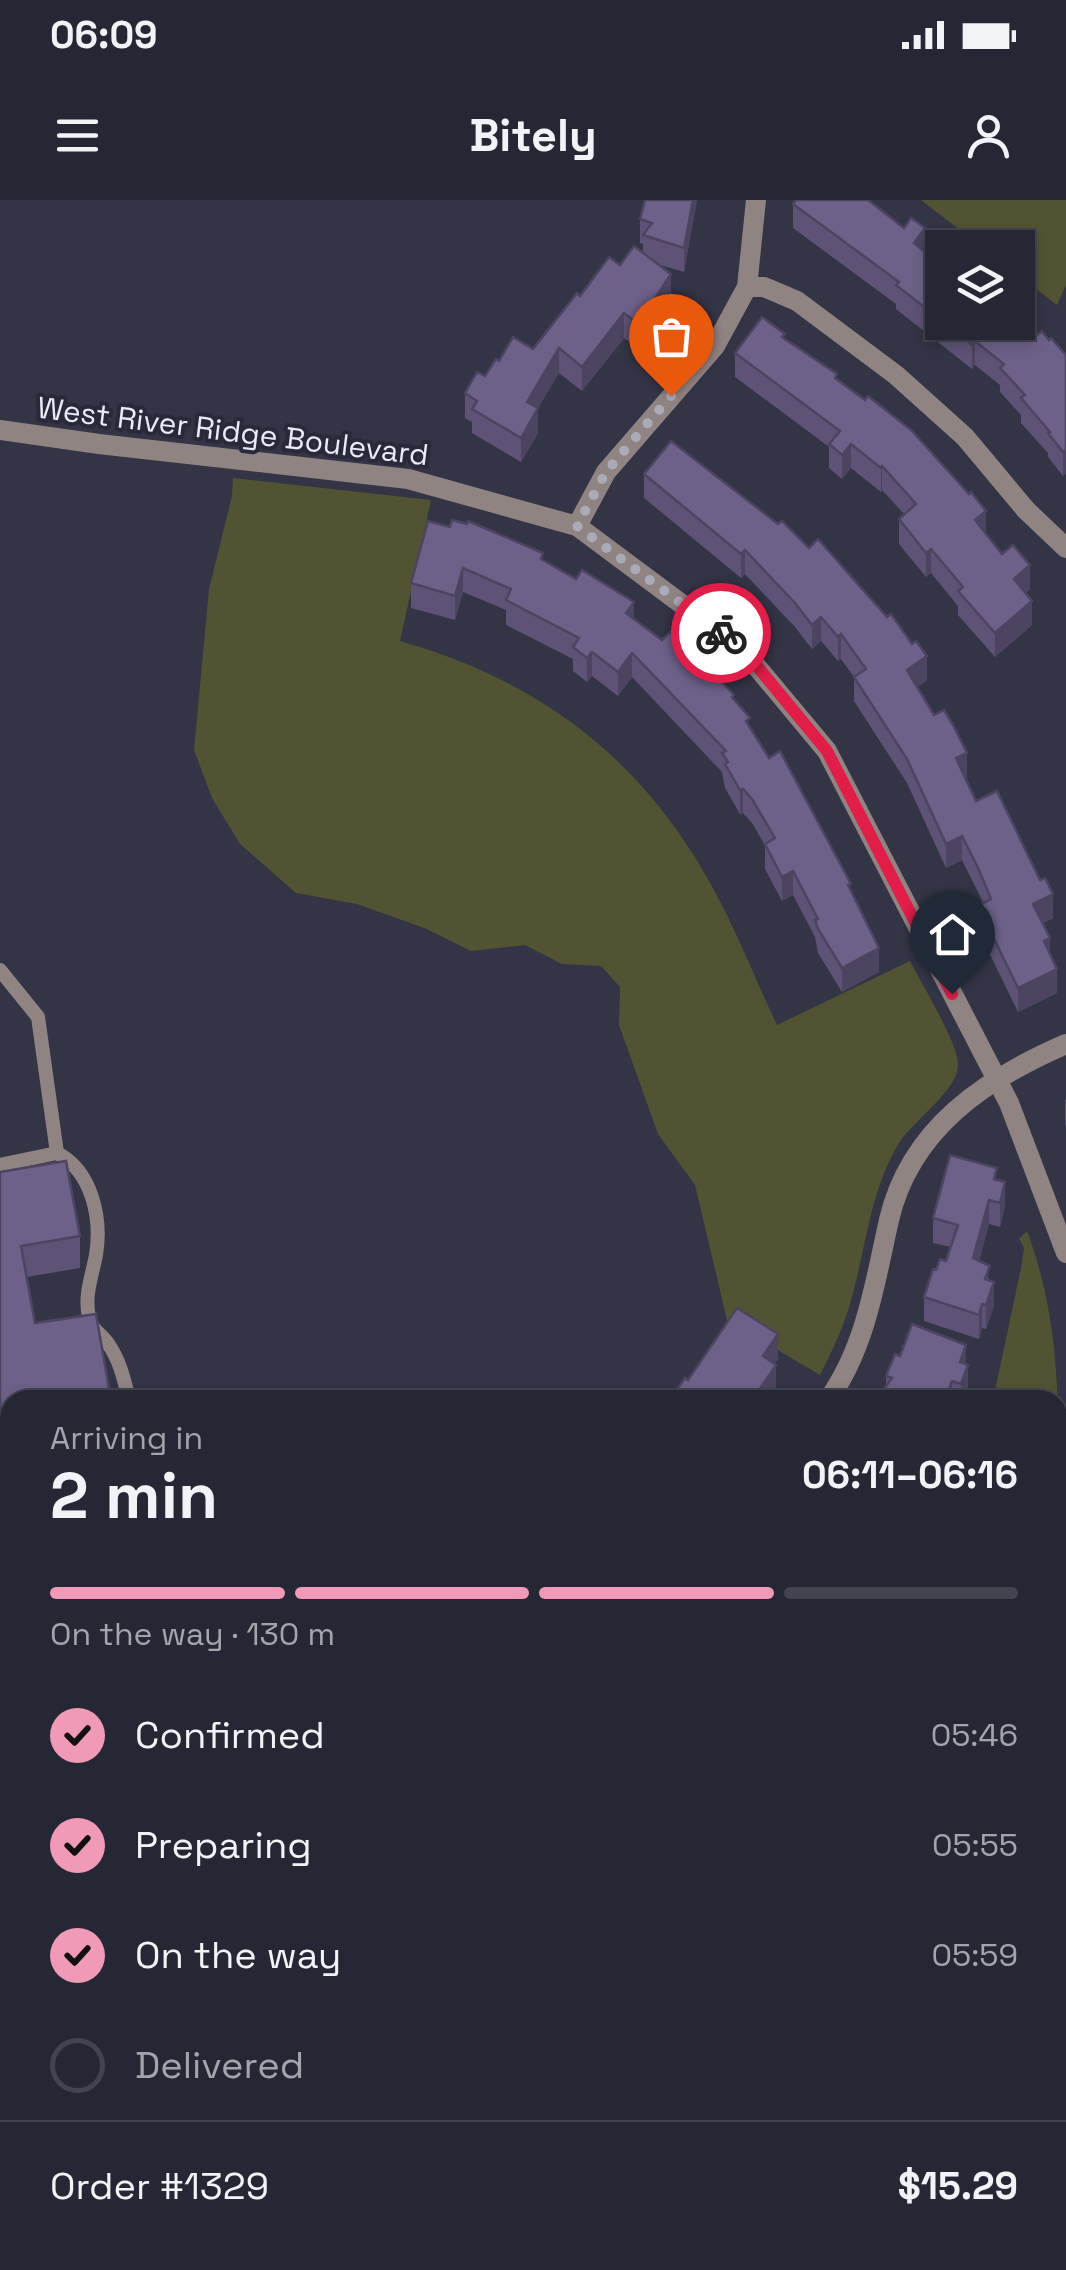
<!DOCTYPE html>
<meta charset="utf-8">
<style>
:root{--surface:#262734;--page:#2e2f3c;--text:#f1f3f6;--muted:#a4a5ac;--line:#42444f;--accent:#f09ab7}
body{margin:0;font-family:"Space Grotesk",sans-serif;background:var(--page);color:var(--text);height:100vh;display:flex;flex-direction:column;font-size:38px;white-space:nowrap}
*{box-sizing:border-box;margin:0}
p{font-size:32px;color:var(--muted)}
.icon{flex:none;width:55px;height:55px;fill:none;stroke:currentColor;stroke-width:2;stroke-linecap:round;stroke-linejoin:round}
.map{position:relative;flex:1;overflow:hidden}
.sheet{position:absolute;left:0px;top:1190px;width:1068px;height:880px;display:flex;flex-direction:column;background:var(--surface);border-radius:30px 30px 0 0;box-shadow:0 5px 15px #0003,0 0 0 2px var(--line)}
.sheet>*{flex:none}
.fabs{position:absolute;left:925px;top:30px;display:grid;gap:20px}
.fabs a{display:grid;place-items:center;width:110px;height:110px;border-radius:0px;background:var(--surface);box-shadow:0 5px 15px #0003,0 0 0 2px var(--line);font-size:50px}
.pin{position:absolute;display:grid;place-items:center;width:85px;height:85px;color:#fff;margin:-102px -42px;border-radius:50% 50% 50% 0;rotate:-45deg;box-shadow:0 0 10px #0007}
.pin .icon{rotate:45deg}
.courier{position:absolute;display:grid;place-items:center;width:100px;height:100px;margin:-50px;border:8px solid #e11d48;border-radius:50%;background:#fff;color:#222;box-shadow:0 2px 12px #0007}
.overview em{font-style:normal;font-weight:800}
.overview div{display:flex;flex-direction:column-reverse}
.overview{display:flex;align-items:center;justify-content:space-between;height:170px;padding:0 50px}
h1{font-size:65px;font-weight:800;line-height:75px}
.bar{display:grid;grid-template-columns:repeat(4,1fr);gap:15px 10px;align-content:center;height:120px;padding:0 50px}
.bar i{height:12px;border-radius:8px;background:var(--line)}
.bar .active{background:var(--accent)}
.bar p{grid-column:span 4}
.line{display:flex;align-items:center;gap:25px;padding:0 50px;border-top:2px solid var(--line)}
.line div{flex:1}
ol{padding:0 50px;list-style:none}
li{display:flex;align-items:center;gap:30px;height:110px}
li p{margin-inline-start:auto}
li .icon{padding:10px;border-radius:50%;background:var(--accent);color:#111;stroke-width:4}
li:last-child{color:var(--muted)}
li i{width:55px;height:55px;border:5px solid var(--line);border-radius:50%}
.status{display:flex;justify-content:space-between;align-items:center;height:70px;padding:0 50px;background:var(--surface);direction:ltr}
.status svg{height:28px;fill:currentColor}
header{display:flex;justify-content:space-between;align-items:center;height:130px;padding:0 50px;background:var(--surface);font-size:45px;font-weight:800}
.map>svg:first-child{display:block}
.green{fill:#525332}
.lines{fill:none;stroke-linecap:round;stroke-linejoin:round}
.lane{stroke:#908483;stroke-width:14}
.street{stroke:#908483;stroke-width:20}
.wall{fill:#5e5376}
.shaded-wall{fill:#4c4460}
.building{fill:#6d6189;stroke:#4c4460;stroke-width:2.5}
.done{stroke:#aaabb9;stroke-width:10;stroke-dasharray:0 18}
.route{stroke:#e11d48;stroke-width:12}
.labels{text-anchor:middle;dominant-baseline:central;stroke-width:8;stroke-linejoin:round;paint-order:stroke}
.street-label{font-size:30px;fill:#eaebf7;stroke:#29293c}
</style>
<div class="status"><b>06:09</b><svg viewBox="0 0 49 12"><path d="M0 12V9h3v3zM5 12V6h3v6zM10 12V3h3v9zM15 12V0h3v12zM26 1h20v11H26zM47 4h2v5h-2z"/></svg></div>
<header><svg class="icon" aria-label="menu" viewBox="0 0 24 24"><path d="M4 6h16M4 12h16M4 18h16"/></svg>Bitely<svg class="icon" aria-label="person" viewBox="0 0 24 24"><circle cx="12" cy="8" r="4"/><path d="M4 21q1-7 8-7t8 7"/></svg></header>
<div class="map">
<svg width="1066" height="2070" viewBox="0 0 1066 2070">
<rect width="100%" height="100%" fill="#333446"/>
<g class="green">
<polygon points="921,0 1066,0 1066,85 1057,105 1018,75 1018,48 982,47"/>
<path d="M233,278l198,22 -31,141c129,37 225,104 296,218 33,52 55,111 81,166l133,-64c11,22 49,83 48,104 0,25 -44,55 -59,78 -30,50 -33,107 -49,161 -7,25 -18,47 -30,71l-93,-55 -32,-135 -37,-51 -39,-109 1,-38 -19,-21 -39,-2 -37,-19 -54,6 -44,-22 -70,-25 -61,-11 -56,-49 -28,-46 -18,-48 15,-161 23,-93z"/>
<path d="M1027,1031c24,64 31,129 31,197v-28h-65l28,-132 3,-20 -5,-9z"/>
<polygon points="1066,1710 1066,2070 1037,2070 1037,2060 1058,2060 1058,1718"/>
<polygon points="10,2020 10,2060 698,2060 720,2070 0,2070 0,2022"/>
</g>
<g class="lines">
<g class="lane">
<polyline points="0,770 38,817 57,953 0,965"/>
<path d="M57,953c35,18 45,65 39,102 -4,21 -12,41 -7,62 2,12 11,16 18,25 13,18 17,37 22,58"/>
<polyline points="0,1411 10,1410"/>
<polyline points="0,1453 10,1459"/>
<polyline points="0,1889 10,1887"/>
</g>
<g class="street">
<polyline points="747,87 764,87 797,101 896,175 965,237 1026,310 1066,348"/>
<polyline points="0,230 99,244 408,279 577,326 742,449 827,551 1009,903 1066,1053"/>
<polyline points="577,326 606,272 715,146 747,87 756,0"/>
<path d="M828,1200c38,-53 47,-118 61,-180 21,-91 96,-141 177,-176"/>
<polyline points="1058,1367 1066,1353"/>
<polyline points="6,1947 9,1973"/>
</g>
</g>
<g class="wall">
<polygon points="697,0 684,72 657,64 671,98 638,148 624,138 582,191 559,173 538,208 538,233 521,262 472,233 472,222 465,218 465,193 485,176 499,161 533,149 580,96 620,65 643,52 643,44 640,43 640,19"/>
<polygon points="793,4 925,52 942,66 942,122 1016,122 1035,137 1049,140 1066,155 1063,276 1048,257 1048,253 1021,223 1021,215 1000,192 1000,185 975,165 972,169 896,109 896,104 793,28"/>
<polygon points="785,139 837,180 986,334 1030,389 1026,393 1032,425 995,457 958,415 958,406 931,373 926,377 899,344 899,319 904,314 882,290 881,292 851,268 842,279 829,268 829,247 735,177 735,153"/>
<polygon points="644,274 927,480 917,487 967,577 965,578 976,601 1053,718 1043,723 1057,793 1018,812 978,730 978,706 983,703 979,694 962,660 946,668 907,583 854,501 854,477 841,459 838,461 821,441 812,449 795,427 745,374 741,378 644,298"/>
<polygon points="450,327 543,360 634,419 734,501 851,691 879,772 842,792 818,753 815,737 793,695 782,701 765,669 765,645 752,623 743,613 740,614 725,588 722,572 632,477 618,496 592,476 587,482 573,471 573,459 506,425 506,410 463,392 455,420 411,408 411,383"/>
<polygon points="1066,899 1066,927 1065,924 1065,900"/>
<polygon points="0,972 80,1036 80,1068 27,1077 10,1200 10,1242 0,1243"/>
<polygon points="997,980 1005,1006 1000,1027 989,1024 979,1061 990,1081 994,1106 986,1129 982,1128 979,1139 924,1121 924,1097 936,1070 946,1061 951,1047 933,1043 933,1018"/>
<polygon points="900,1156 966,1164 968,1190 964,1200 876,1200 886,1186 886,1176"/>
<polygon points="778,1159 774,1164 776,1189 768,1200 671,1200 671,1198 688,1180"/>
<polygon points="1066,1438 1066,1515 1064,1517 1066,1518 1066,1583 1062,1580 1058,1587 1058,1451"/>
<polygon points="866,2060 961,2060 958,2070 866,2070"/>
</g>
<g class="shaded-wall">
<polygon points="693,0 697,0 684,72 684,48"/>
<polygon points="925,28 925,52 914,43"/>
<polygon points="671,74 671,98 638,148 638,124"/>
<polygon points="624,113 624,138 582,191 582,167"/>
<polygon points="975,141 975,165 972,169 972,145"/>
<polygon points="559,148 559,173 527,226 527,202"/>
<polygon points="538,208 538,233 521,262 521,238"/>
<polygon points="851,244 851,268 842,279 842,255"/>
<polygon points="1066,250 1066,274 1063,276 1063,252"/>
<polygon points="882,266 882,290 881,292 881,268"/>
<polygon points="986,311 986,335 975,320"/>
<polygon points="931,349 931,373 926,377 926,353"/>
<polygon points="745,350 745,374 741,378 741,354"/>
<polygon points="1030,365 1030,389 1014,403 1014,379"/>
<polygon points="463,368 463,392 455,420 455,396"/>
<polygon points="1032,401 1032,425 995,457 995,433"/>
<polygon points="634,402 634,426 626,413"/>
<polygon points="821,417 821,441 812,449 812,425"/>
<polygon points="841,434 841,459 838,461 838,437"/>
<polygon points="592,452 592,476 587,482 587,458"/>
<polygon points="632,453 632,477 618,496 618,472"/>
<polygon points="927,456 927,480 907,494 907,470"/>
<polygon points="967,553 967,577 956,582 956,558"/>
<polygon points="743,589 743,613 740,614 740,590"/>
<polygon points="962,636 962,660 946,668 946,644"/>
<polygon points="793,671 793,695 782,701 782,677"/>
<polygon points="1053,694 1053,718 1033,728 1033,704"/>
<polygon points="1050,738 1050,762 1044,741"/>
<polygon points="879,748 879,772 842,792 842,768"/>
<polygon points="1057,769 1057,793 1018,812 1018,788"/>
<polygon points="1005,982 1005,1006 1000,1027 1000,1003"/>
<polygon points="989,1000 989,1024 973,1082 973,1058"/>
<polygon points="994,1082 994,1106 986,1129 986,1105"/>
<polygon points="982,1104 982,1128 979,1139 979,1115"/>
<polygon points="778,1134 778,1159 763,1180 763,1156"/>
<polygon points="966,1145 966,1169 960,1186 960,1162"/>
<polygon points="776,1165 776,1189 768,1200 755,1200 755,1196"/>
<polygon points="968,1165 968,1190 964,1200 961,1200 961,1184"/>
<polygon points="952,1181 952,1200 945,1200"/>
<polygon points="1066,1490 1066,1515 1064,1518 1064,1494"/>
<polygon points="1062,1556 1062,1580 1058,1587 1058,1563"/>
<polygon points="898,2060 915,2060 915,2070 879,2070"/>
<polygon points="956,2060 961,2060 958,2070 956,2070"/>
</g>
<g class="building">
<polygon points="645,0 693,0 684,48 643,35 652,23 640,19"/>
<polygon points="796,0 868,0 904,28 911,18 925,28 914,43 942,66 942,121 896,85 899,82 793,4"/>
<polygon points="634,46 671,74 638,124 624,113 582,167 559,148 527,202 538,208 521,238 472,209 477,201 465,193 477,172 485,176 496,159 499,161 513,137 533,149 577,93 580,96 609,57 620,65"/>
<polygon points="762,117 785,134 782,137 837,174 835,178 865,200 868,196 911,230 969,294 971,292 986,311 975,320 1002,354 1013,345 1030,365 1014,379 1032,401 995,433 958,391 963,387 931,349 926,353 899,319 916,304 882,266 881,268 851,244 842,255 829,244 840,231 735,153"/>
<polygon points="944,122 1016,122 1035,137 1042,131 1049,140 1051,138 1066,155 1066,250 1063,252 1048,233 1050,232 1021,198 1025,195 1000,168 1004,164 975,141 972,145"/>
<polygon points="671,241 778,324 782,321 809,348 818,339 887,417 891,414 912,444 916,441 927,456 907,470 934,515 944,510 953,525 967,553 956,558 976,601 997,591 1040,680 1045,678 1053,694 1033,704 1050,738 1044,741 1057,769 1018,788 978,706 991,699 979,670 962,636 946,644 907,559 854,477 866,469 841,434 838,437 821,417 812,425 795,403 745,350 741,354 644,274"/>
<polygon points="452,320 467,324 468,321 543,353 541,359 576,379 582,370 634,402 626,413 662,440 670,432 690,452 693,450 734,495 732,497 750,518 746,521 769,558 780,551 851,684 848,685 879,748 842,768 818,729 815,720 818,719 793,671 782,677 765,644 775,638 752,599 743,589 740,590 725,564 728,562 722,553 726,551 632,453 618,472 592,452 587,458 573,447 579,438 506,400 511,389 463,368 455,396 411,383 428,321 450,327"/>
<polygon points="950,955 997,968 994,979 1005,982 1000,1003 989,1000 973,1058 990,1066 985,1079 994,1082 986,1105 982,1104 979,1115 924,1097 933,1069 936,1070 940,1059 946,1061 958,1025 933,1018"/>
<polygon points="66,961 80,1036 21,1046 35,1123 96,1114 111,1200 10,1200 10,1210 0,1212 0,972"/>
<polygon points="737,1108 778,1134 763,1156 776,1165 755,1196 749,1191 743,1200 674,1200 671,1198 685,1178 688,1180"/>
<polygon points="912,1124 966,1145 960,1162 968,1165 961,1184 952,1181 945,1200 876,1200 892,1178 886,1176 895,1154 900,1156"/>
<polygon points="1066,1438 1066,1490 1064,1494 1058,1490 1058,1451"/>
<polygon points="1058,1512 1066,1518 1066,1559 1062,1556 1058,1563"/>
<polygon points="873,2060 898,2060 879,2070"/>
</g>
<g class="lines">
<polyline class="done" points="671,196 606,272 577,326 721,433"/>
<polyline class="route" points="721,433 742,448 827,551 952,794"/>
</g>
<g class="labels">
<g class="street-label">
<text transform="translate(233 231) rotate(7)">West River Ridge Boulevard</text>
</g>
</g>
</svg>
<div class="fabs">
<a><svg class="icon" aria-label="layers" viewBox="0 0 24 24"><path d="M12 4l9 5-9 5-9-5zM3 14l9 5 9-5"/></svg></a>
</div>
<div class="pin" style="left:671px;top:196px;background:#ea580c"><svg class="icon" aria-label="bag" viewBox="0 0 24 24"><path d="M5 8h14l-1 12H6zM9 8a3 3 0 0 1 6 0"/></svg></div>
<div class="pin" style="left:952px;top:794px;background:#1f2937"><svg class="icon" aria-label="home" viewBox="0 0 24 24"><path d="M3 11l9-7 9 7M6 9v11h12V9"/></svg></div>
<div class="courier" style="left:721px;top:433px"><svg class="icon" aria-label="bike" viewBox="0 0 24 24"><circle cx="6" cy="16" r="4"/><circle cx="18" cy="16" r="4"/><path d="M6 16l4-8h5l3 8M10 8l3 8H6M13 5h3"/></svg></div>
<section class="sheet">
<div class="overview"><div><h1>2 min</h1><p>Arriving in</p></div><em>06:11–06:16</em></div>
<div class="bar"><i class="active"></i><i class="active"></i><i class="active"></i><i></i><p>On the way · 130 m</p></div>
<ol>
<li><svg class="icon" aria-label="check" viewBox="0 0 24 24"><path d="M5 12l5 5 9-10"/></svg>Confirmed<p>05:46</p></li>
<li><svg class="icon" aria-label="check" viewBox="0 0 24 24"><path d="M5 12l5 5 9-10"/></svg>Preparing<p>05:55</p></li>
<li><svg class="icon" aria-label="check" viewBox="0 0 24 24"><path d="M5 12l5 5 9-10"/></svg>On the way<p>05:59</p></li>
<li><i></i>Delivered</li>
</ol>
<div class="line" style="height:130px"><div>Order #1329</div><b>$15.29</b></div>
</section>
</div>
